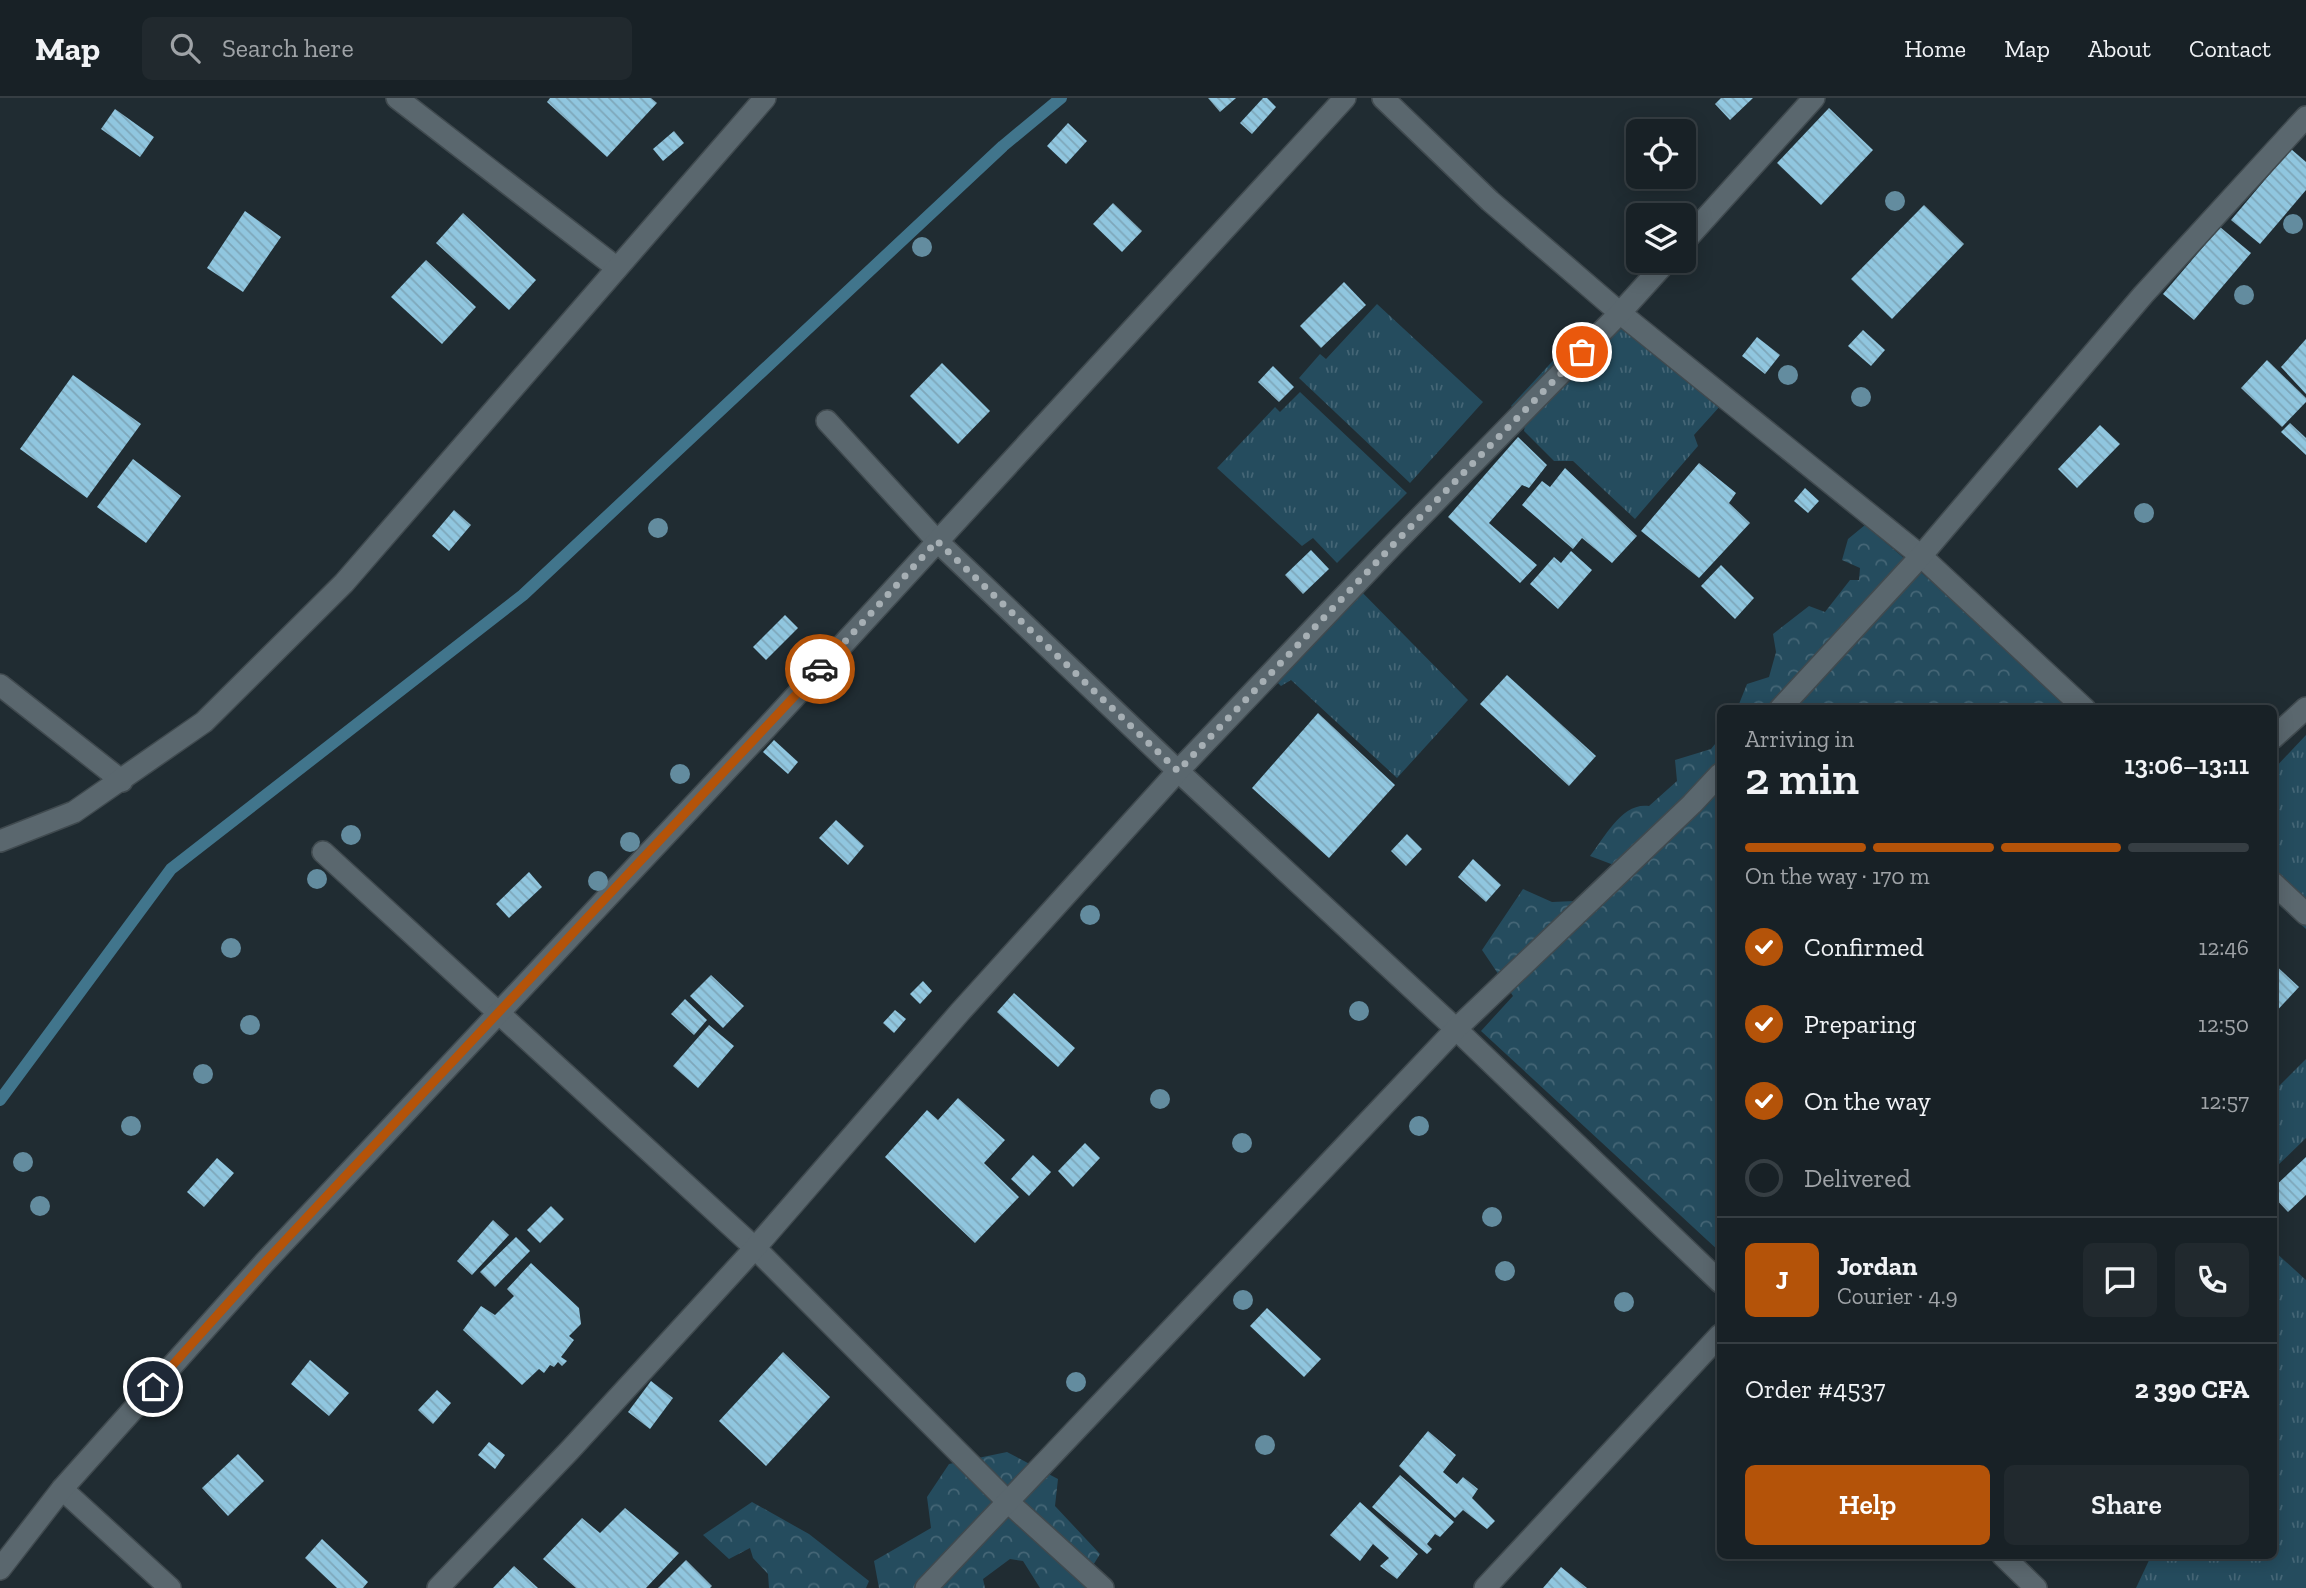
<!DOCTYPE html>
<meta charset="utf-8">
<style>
:root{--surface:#182126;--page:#21292e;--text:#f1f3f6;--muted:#9fa3a7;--line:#363e43;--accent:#b45309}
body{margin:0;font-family:"Zilla Slab",serif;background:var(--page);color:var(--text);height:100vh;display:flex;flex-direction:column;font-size:26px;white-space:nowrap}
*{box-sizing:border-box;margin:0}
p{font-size:23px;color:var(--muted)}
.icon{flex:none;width:38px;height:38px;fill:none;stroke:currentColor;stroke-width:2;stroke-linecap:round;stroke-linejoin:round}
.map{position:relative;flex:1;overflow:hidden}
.drawer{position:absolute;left:1717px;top:607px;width:560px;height:854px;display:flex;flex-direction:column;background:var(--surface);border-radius:10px;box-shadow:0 4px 18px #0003,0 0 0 2px var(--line)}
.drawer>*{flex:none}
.buttons{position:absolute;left:1626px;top:21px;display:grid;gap:14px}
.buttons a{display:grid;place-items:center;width:70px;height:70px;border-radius:10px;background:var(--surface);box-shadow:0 4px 18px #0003,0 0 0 2px var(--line);font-size:35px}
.pin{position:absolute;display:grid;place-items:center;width:60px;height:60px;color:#fff;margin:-30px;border:4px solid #fff;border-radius:50%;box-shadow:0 2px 7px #0007}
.courier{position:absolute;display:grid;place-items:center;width:70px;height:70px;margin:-35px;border:5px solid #b45309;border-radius:50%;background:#fff;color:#222;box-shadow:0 2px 9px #0007}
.summary em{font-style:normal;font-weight:600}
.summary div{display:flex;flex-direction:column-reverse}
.summary{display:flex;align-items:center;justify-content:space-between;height:119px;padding:0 28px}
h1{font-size:46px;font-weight:600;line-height:52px}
.bar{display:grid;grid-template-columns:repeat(4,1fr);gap:10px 7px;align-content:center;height:84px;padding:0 28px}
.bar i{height:9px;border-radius:5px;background:var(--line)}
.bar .selected{background:var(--accent)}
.bar p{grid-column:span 4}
.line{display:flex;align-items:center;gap:18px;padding:0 28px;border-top:2px solid var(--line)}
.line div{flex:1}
.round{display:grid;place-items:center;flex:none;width:74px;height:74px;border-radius:10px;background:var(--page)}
ol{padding:0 28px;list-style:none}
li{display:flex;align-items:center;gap:21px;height:77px}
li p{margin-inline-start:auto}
li .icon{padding:7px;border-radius:50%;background:var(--accent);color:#fff;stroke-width:4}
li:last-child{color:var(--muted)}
li i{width:38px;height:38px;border:4px solid var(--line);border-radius:50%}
.primary-button{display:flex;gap:14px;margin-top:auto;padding:14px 28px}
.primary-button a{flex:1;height:80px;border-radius:10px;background:var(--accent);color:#fff;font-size:28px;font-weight:600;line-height:80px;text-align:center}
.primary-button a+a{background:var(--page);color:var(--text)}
header{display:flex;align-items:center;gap:42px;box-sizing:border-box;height:98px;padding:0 35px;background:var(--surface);border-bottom:2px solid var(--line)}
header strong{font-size:33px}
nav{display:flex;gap:38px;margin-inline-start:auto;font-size:24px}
.search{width:490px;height:63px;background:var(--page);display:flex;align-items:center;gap:18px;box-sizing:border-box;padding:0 24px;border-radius:10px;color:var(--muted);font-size:26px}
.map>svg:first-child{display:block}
.grass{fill:url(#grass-tufts)}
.forest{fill:url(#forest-crowns)}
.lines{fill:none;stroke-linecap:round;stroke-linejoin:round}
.stream{stroke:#41758c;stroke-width:12}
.building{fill:url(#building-back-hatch)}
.minor-casing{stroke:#404a4f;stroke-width:24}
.minor{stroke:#5a676e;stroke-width:21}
.tree{fill:#638c9f}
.done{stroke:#a6afb4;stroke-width:7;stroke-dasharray:0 12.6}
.route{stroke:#b45309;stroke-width:9}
</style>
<header>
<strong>Map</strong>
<div class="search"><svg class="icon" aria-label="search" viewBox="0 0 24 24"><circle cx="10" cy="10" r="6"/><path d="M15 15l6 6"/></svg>Search here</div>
<nav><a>Home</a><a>Map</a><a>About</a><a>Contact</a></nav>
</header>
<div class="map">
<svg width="2306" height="1490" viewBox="0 0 2306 1490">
<defs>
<pattern id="grass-tufts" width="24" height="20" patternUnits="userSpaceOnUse" patternTransform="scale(1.75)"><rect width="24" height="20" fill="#254c5e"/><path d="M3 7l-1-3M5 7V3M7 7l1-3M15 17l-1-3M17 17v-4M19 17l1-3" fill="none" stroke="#456676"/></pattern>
<pattern id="forest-crowns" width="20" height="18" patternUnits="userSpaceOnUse" patternTransform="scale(1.75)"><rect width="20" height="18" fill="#254c5e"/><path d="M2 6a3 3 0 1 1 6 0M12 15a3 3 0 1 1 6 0" fill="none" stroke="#456676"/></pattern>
<pattern id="building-back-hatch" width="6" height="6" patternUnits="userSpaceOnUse" patternTransform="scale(1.75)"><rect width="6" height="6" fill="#90c6df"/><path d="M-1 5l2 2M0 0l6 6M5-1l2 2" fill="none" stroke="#7ea7ba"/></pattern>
</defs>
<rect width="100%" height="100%" fill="#202c32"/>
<g class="grass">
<polygon points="1377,206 1483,304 1410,385 1299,280 1320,256 1326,261"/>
<polygon points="1612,231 1634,231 1721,307 1694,337 1698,348 1635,421 1573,363 1554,363 1524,333 1526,322 1511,308 1560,255 1575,270"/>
<polygon points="1300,294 1407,395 1337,465 1313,440 1302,448 1217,370 1275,309 1280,314"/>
<polygon points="1351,483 1468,602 1397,680 1291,582 1281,588 1264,571"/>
<polygon points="2306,637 2306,831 2280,808 2273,786 2273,672"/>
<polygon points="2306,961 2306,1040 2273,1072 2273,994"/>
<polygon points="2273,1152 2306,1182 2306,1490 2136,1490 2151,1458 2273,1458"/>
</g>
<g class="forest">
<polygon points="1865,427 2057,590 2056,598 2066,611 1737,611 1747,586 1769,579 1776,554 1773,536 1809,508 1825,514 1850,482 1859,482 1860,470 1842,462 1848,441"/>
<path d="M1720,640v514l-239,-221 32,-35 -31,-46 41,-61 29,13 23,-1 44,-34 -29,-11c15,-19 32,-54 59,-50l28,-25 -2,-21 36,-11z"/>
<polygon points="1007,1354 1058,1381 1055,1408 1100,1456 1092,1469 1090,1490 1040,1490 1023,1463 1010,1461 983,1481 985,1490 879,1490 874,1463 931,1430 927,1399 949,1366"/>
<polygon points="752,1404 809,1436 869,1483 866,1490 769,1490 768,1476 753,1460 750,1450 729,1461 703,1437"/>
</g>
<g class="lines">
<polyline class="stream" points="0,1002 171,771 523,497 1003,48 1061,0"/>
</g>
<g class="building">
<polygon points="550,0 651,0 657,5 607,59 547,4"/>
<polygon points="1208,0 1236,0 1220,14"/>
<polygon points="1263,0 1267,0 1276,9 1252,36 1240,25"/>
<polygon points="1721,0 1753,0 1730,22 1715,6"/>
<polygon points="1829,10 1873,52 1821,107 1777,65"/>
<polygon points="115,11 154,39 140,59 101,31"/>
<polygon points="1068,25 1087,43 1066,66 1047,48"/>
<polygon points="674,33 684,45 663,63 653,51"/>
<polygon points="2291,51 2306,64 2306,92 2260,146 2231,122"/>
<polygon points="1113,105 1142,133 1122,154 1093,126"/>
<polygon points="1924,107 1964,146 1892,221 1851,181"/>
<polygon points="245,113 281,139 243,194 207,170"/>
<polygon points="463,115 536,182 509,212 436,145"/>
<polygon points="2220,129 2251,155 2194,222 2163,196"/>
<polygon points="426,162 476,209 442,246 391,199"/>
<polygon points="1344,184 1366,207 1321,250 1300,228"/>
<polygon points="1863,232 1885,252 1871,268 1848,248"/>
<polygon points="1757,239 1780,257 1765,276 1742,258"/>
<polygon points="2306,241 2306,296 2281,269"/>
<polygon points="2267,262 2306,300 2306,304 2282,329 2241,290"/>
<polygon points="942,265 990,313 958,346 910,298"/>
<polygon points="1273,268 1294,289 1279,304 1258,284"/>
<polygon points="73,277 141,326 87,400 20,351"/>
<polygon points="2290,325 2306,340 2306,357 2281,334"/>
<polygon points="2100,327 2120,346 2077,390 2058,371"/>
<polygon points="1518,339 1547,367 1529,390 1522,387 1489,425 1537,467 1520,485 1448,419"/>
<polygon points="133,361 181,398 146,445 97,409"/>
<polygon points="1699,365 1736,395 1729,405 1750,425 1699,480 1641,433"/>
<polygon points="1565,370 1637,438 1612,465 1582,440 1573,451 1522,407 1542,383 1550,389"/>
<polygon points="1805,390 1819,403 1808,415 1794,403"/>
<polygon points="454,412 471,427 449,453 432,438"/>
<polygon points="1311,452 1329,471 1303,496 1285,477"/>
<polygon points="1571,453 1592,472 1558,511 1530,486 1554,459 1561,465"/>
<polygon points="1721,467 1754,500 1735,521 1701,488"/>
<polygon points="785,517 798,530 766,562 753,549"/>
<polygon points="1507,577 1596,658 1569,688 1480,606"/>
<polygon points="1318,615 1395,687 1329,760 1252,690"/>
<polygon points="774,642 798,664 788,676 763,654"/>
<polygon points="836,722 864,748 848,767 819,740"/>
<polygon points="1407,736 1422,751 1406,768 1391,753"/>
<polygon points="1473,761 1501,787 1486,804 1458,779"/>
<polygon points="529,774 542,789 509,820 496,806"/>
<polygon points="2273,865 2299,889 2273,917"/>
<polygon points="711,877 744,908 723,930 690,898"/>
<polygon points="923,883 932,893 920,906 910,896"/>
<polygon points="1014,895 1075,950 1058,969 997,914"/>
<polygon points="685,901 707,922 694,937 671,916"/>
<polygon points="895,912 906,921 894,935 883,925"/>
<polygon points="709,927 734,948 698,990 673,968"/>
<polygon points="958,1000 1005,1042 984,1065 1019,1099 975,1145 885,1059 927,1012 938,1022"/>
<polygon points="1085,1045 1100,1060 1073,1089 1058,1073"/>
<polygon points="1033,1057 1051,1074 1029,1098 1011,1081"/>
<polygon points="2306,1059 2306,1097 2288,1114 2273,1098 2273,1090"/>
<polygon points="217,1060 234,1075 204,1109 187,1094"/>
<polygon points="551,1108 564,1121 540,1145 527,1132"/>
<polygon points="493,1122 509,1137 472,1177 457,1163"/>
<polygon points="516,1139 530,1153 495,1189 480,1174"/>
<polygon points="531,1165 579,1210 581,1226 569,1238 574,1242 561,1259 567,1263 562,1268 558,1264 554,1269 550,1267 544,1275 539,1271 522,1287 463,1232 481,1208 495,1217 514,1198 507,1191"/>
<polygon points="1267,1210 1321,1261 1304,1279 1250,1228"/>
<polygon points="783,1254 830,1299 766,1368 719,1323"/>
<polygon points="310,1262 349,1295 329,1318 291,1286"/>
<polygon points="651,1283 673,1300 650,1331 628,1314"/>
<polygon points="437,1292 451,1305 433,1326 418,1312"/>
<polygon points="1428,1333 1456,1357 1443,1374 1457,1386 1463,1379 1478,1391 1472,1400 1495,1423 1487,1431 1463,1412 1455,1420 1399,1368"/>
<polygon points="489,1344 505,1357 495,1371 478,1357"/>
<polygon points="238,1356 264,1383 228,1418 202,1390"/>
<polygon points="1400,1377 1454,1424 1440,1439 1435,1436 1427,1446 1432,1451 1427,1456 1372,1409"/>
<polygon points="1360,1404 1418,1456 1397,1481 1380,1468 1389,1460 1373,1446 1360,1463 1330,1437"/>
<polygon points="625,1410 679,1455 646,1490 576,1490 543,1461 582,1420 600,1435"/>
<polygon points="322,1441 368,1484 363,1490 337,1490 305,1460"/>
<polygon points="686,1462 712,1488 710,1490 658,1490"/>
<polygon points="514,1468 538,1490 493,1490"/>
<polygon points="1561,1469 1587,1490 1543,1490"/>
</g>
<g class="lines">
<defs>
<g id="minor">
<polyline points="397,0 617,170"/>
<polyline points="1383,0 1490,103 1620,215 1921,458 2085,611"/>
<polyline points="1684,144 1814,0"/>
<polyline points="827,323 937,443 1178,673 1456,931 1720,1184"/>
<polyline points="0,587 122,683"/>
<polyline points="1780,611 1921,458 2143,197 2306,19"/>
<polyline points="2273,640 2306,610"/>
<polyline points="0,743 74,714 204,624 344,485 765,0"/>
<polyline points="323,754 755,1150 1007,1403 1103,1490"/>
<polyline points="2273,785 2306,816"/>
<polyline points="62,1391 170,1490"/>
<polyline points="2003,1458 2036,1490"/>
<polyline points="0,1471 62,1391 264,1165 768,628 1345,0"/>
<polyline points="438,1490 570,1352 755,1150 960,914 1178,673 1392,448 1620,215 1667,163"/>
<polyline points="926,1490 1456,931 1692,706 1720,676"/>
<polyline points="1485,1490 1720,1237"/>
</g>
</defs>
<use href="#minor" class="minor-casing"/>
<use href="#minor" class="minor"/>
</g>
<g class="tree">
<circle cx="1895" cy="103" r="10"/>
<circle cx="2293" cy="126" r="10"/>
<circle cx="922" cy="149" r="10"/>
<circle cx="2244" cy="197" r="10"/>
<circle cx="1788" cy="277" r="10"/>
<circle cx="1861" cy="299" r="10"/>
<circle cx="2144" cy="415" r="10"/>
<circle cx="658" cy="430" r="10"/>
<circle cx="680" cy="676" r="10"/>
<circle cx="351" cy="737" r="10"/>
<circle cx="630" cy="744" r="10"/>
<circle cx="317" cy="781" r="10"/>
<circle cx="598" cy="783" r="10"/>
<circle cx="1090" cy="817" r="10"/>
<circle cx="231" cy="850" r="10"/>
<circle cx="1359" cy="913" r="10"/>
<circle cx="250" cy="927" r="10"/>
<circle cx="203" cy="976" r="10"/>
<circle cx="1160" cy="1001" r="10"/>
<circle cx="131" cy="1028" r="10"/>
<circle cx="1419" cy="1028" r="10"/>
<circle cx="1242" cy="1045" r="10"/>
<circle cx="23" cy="1064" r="10"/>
<circle cx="40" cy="1108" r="10"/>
<circle cx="1492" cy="1119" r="10"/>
<circle cx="1505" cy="1173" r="10"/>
<circle cx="1243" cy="1202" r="10"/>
<circle cx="1624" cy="1204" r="10"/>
<circle cx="1076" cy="1284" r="10"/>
<circle cx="1265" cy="1347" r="10"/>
</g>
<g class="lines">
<polyline class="done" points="820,571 937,443 1178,673 1392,448 1582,254"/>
<polyline class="route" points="153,1289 264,1165 820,571"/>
</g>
</svg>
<div class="buttons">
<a><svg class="icon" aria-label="locate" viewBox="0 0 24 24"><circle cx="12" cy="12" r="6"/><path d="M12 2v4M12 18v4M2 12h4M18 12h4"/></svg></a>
<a><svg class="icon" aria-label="layers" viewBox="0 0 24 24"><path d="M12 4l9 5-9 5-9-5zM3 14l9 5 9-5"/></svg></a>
</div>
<div class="pin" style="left:1582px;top:254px;background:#ea580c"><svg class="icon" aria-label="bag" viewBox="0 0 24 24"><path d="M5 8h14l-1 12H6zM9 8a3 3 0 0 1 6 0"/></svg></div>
<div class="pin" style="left:153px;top:1289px;background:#1f2937"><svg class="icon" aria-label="home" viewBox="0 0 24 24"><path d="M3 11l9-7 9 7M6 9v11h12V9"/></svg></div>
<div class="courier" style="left:820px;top:571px"><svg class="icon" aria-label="car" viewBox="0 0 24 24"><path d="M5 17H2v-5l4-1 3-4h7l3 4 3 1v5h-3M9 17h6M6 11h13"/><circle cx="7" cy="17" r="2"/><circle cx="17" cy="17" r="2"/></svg></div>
<section class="drawer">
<div class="summary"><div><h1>2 min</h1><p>Arriving in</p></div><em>13:06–13:11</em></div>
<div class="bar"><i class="selected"></i><i class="selected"></i><i class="selected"></i><i></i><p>On the way · 170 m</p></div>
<ol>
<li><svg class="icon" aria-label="check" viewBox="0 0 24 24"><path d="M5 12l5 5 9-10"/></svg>Confirmed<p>12:46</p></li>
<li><svg class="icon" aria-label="check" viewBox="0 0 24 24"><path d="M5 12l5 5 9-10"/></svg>Preparing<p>12:50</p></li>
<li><svg class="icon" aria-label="check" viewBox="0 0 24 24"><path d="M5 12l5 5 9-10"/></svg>On the way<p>12:57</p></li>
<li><i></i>Delivered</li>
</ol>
<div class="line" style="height:126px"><b class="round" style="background:var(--accent);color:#fff">J</b><div><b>Jordan</b><p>Courier · 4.9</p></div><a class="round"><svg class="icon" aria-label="chat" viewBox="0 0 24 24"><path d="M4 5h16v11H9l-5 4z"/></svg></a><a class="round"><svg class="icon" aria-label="phone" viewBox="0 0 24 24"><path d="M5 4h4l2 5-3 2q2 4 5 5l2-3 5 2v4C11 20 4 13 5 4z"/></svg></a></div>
<div class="line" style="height:91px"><div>Order #4537</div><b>2 390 CFA</b></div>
<div class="primary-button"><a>Help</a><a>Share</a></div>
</section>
</div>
